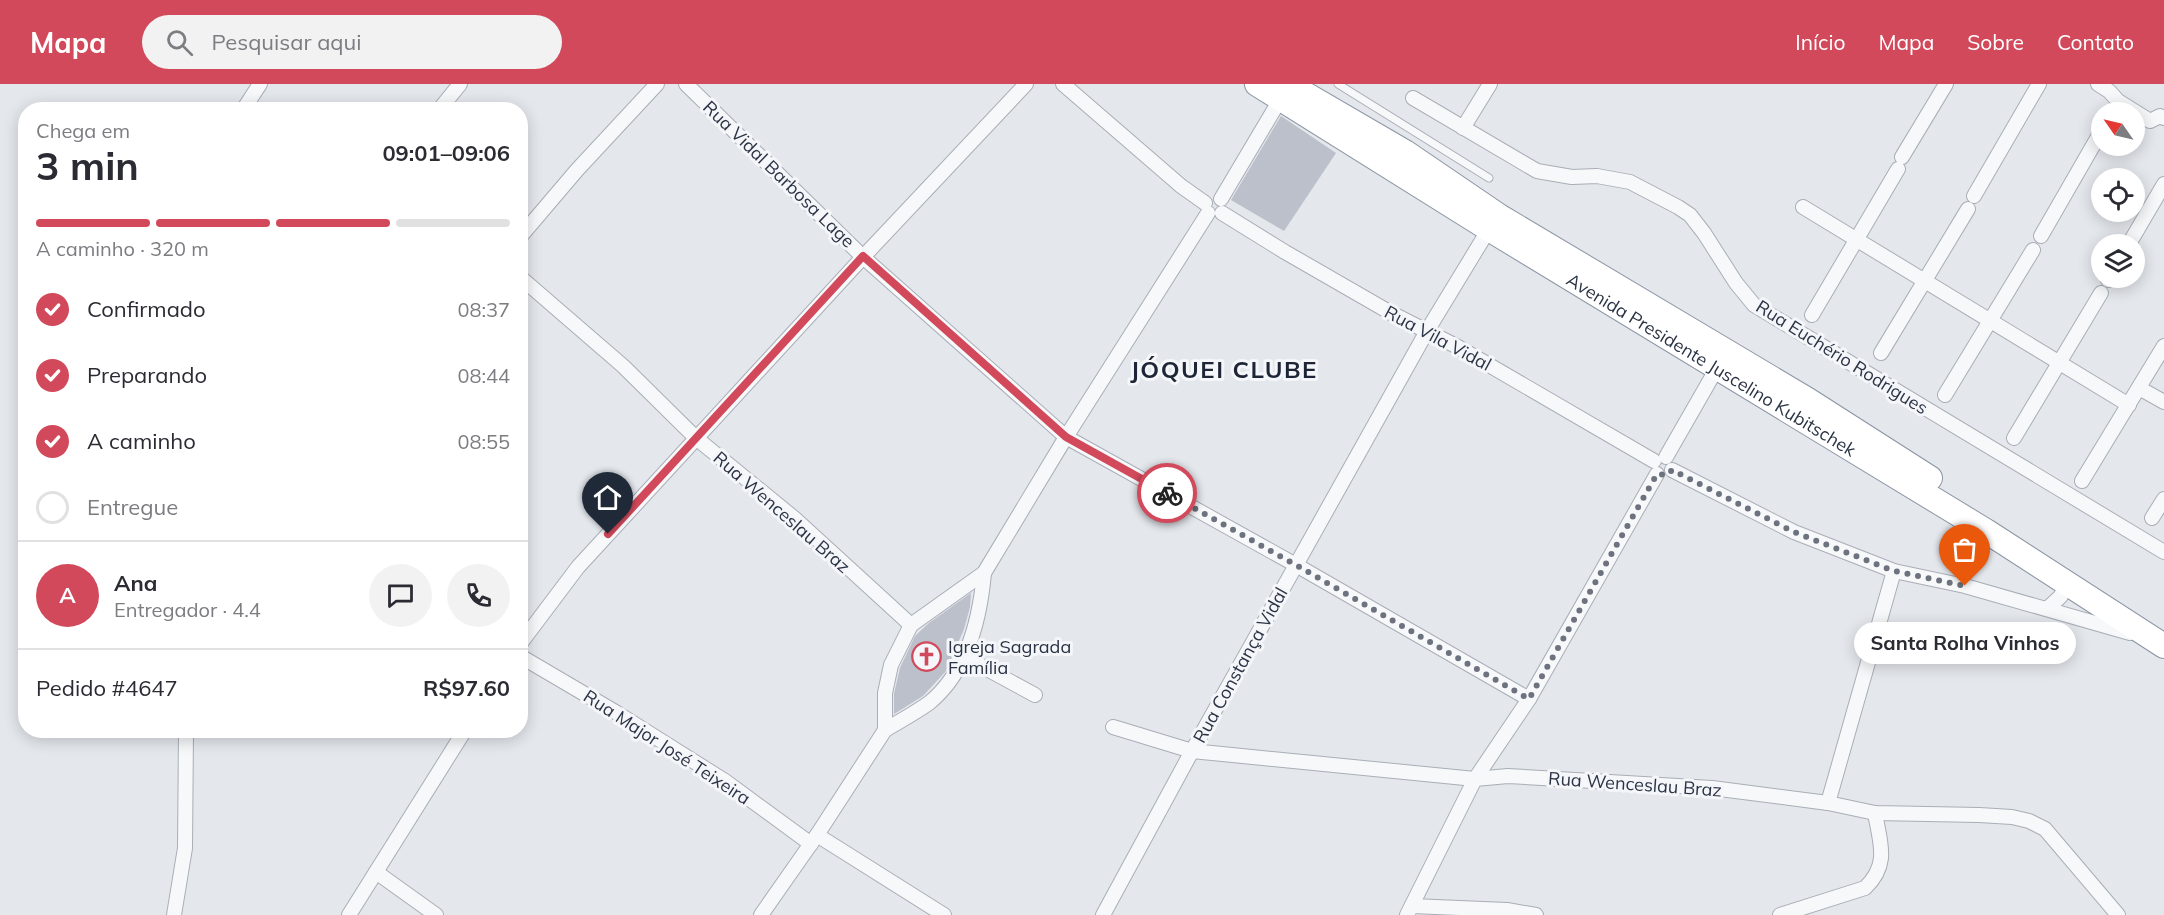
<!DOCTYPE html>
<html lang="pt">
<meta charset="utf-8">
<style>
:root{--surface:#fff;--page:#f2f2f3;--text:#2b2b33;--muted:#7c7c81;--line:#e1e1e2;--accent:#d1495b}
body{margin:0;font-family:Mulish,sans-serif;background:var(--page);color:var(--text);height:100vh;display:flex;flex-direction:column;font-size:22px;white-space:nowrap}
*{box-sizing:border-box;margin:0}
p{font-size:20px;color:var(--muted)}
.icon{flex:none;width:33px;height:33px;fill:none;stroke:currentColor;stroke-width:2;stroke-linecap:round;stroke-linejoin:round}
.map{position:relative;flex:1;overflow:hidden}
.sheet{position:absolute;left:18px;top:18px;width:510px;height:636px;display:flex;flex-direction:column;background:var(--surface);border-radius:24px;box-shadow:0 3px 15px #0003}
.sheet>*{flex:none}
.needle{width:39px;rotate:304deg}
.controls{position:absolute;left:2091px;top:18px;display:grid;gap:12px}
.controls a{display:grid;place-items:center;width:54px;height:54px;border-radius:50%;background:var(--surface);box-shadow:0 3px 15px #0003;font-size:30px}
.pin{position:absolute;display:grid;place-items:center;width:51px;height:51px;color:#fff;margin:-62px -26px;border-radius:50% 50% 50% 0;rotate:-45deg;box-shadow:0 0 6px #0007}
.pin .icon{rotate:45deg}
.courier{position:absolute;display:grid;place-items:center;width:60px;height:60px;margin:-30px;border:4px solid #d1495b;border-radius:50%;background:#fff;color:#222;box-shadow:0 2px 8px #0007}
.bubble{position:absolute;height:42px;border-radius:21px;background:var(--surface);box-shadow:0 3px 15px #0003;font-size:20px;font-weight:700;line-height:42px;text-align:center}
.head em{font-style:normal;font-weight:700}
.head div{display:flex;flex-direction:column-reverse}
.head{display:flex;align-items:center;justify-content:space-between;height:102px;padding:0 18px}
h1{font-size:39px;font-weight:700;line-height:45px}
.bar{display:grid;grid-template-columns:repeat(4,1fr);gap:9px 6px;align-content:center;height:72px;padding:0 18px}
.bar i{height:8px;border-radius:4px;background:var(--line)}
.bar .active{background:var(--accent)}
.bar p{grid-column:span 4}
.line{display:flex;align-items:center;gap:15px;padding:0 18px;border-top:2px solid var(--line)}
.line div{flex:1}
.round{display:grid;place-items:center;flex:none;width:63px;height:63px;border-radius:32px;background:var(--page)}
ol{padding:0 18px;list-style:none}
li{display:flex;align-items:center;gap:18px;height:66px}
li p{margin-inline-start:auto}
li .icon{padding:6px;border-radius:50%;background:var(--accent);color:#fff;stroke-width:4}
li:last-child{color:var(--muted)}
li i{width:33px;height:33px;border:3px solid var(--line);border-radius:50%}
header{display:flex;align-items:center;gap:36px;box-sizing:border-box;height:84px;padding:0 30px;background:var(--accent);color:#fff}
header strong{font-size:28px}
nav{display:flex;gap:33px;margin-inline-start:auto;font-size:21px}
.search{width:420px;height:54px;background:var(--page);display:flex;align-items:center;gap:15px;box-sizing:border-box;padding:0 21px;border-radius:33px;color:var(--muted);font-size:22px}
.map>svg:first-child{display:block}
.building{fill:#bbc0ca}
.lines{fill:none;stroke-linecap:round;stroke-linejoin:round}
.lane-casing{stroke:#a9aeb7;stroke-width:9}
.street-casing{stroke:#a9aeb7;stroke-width:16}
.highway-casing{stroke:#8b94a3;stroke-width:26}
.lane{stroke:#f7f8fa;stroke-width:7}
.street{stroke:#f7f8fa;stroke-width:14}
.highway{stroke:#fff;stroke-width:24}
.done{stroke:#6c737f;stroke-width:6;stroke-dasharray:0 10.8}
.route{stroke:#d1495b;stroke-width:8}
.labels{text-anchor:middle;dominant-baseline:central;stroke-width:6;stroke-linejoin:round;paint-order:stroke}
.street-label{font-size:18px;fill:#2b3445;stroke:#f4f6f9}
.poi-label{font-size:18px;fill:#2b3445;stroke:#f4f6f9;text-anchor:start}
.district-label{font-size:24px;font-weight:bold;letter-spacing:1.5px;fill:#1d2536;stroke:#f4f6f9}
</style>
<header>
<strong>Mapa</strong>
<div class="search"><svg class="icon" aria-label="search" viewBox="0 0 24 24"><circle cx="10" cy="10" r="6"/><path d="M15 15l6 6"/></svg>Pesquisar aqui</div>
<nav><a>Início</a><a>Mapa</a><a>Sobre</a><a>Contato</a></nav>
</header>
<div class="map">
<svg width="2164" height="831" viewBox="0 0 2164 831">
<rect width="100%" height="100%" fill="#e4e7ec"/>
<g class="building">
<polygon points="1281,32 1336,69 1284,147 1231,116"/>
<polygon points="971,509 970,523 964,545 946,587 923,612 894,630 894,610 900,584 915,552 929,539"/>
</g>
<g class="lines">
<defs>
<polyline id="lane" points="1338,0 1489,94"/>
<g id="street">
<polyline points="686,0 863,173 1066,353 1296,481 1529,615"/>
<polyline points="1063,0 1181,102 1205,119"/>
<polyline points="2098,0 2109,7 2118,17 2150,37 2160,32 2164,34"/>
<polyline points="1413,14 1537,87 1572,93 1597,92 1630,98 1678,123 1690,131 1704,149 1736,199 1754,221 2164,468"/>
<polyline points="243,26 260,0"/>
<polyline points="439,26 460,0"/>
<polyline points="1463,44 1490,0"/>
<polyline points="1902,73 1946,0"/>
<polyline points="1974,112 2039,0"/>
<polyline points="1221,115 1281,14"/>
<polyline points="1803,123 2129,321"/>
<polyline points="1222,129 1285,168 1391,229 1458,263 1654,377"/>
<polyline points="2041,152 2102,46"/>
<polyline points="520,153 577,86 657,0"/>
<polyline points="2129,160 2164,100"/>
<polyline points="520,193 623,282 696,354 794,434 911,541"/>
<polyline points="2108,196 2110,194"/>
<polyline points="1812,231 1898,85"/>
<polyline points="1881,269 1968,125"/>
<polyline points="2139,304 2164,318"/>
<polyline points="1945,311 2033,166"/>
<polyline points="2014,354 2101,209"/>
<polyline points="1666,373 1717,284"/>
<polyline points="1672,386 1794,448 1894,487 1965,502 2130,549"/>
<polyline points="2082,397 2164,262"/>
<polyline points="2152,434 2164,415"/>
<polyline points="2048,524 2061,512 2066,497"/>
<polyline points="520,560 578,483 863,173 1026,0"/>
<polyline points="520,572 617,629 725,697 811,760"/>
<polyline points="965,573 1035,611"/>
<polyline points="1113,643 1192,667 1475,695 1508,692 1712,704 1828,719 1875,729 1979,731 2012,733 2029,737 2045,745 2118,831"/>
<path d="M885,646c15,-9 30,-17 44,-27 38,-31 51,-84 55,-130"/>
<polyline points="1828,719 1894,487"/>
<polyline points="817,751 944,831"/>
<polyline points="376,788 436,831"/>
<polyline points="1412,822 1507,826 1536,831"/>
<polyline points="174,831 185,764 186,646"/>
<polyline points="349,831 465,646"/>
<polyline points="761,831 817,751 885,646 885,609 891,581 911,541 984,489 1066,353 1208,129"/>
<polyline points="1103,831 1192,667 1427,247 1489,145"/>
<polyline points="1407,831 1475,695 1529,615 1657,390"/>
<path d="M1780,831l85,-27c25,-24 15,-45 10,-75"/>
</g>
<g id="highway">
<path id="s1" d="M1257,0l232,145 497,302 178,115"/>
<polyline points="1288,0 1405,68 1499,132 1808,316 1930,394"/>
</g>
</defs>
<use href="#lane" class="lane-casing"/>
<use href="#street" class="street-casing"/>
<use href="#highway" class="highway-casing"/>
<use href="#lane" class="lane"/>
<use href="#street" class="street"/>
<use href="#highway" class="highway"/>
</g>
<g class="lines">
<polyline class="done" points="1167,409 1296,481 1529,615 1657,390 1667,391 1672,386 1794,448 1894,487 1965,502"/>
<polyline class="route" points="608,450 863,172 1066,353 1167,409"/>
</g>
<defs>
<symbol id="church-ring" viewBox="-11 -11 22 22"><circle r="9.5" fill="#f4f6f9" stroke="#d1495b" stroke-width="1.5"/><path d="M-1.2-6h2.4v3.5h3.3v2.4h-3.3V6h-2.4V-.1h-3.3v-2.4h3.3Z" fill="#d1495b"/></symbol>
</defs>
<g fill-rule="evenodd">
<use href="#church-ring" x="910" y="556" width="33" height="33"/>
</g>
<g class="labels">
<g class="street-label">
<text transform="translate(779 90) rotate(44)">Rua Vidal Barbosa Lage</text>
<text transform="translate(1438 254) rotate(28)">Rua Vila Vidal</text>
<text transform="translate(1842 273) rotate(32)">Rua Euchério Rodrigues</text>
<text stroke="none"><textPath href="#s1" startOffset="534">Avenida Presidente Juscelino Kubitschek</textPath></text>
<text transform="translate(782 428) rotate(41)">Rua Wenceslau Braz</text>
<text transform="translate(1240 581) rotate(-61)">Rua Constança Vidal</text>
<text transform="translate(667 663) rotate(33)">Rua Major José Teixeira</text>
<text transform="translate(1635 700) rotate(4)">Rua Wenceslau Braz</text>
</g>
<g class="poi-label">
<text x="948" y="562">Igreja Sagrada<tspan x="948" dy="21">Família</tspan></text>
</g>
<g class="district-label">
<text x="1224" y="285">JÓQUEI CLUBE</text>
</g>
</g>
</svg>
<div class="controls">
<a><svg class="needle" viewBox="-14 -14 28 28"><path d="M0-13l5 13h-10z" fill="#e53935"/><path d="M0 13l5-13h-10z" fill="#7c7c81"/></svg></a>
<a><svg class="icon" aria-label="locate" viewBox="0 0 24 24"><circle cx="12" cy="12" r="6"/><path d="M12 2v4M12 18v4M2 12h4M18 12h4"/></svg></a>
<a><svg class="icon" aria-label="layers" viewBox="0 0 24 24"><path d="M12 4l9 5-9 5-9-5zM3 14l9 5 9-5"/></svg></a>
</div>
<div class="pin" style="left:1965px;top:502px;background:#ea580c"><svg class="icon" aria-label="bag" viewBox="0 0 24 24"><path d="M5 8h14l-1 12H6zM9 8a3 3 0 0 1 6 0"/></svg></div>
<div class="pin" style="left:608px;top:450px;background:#1f2937"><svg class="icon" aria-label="home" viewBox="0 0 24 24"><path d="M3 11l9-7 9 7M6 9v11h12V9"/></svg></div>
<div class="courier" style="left:1167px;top:409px"><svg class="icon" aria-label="bike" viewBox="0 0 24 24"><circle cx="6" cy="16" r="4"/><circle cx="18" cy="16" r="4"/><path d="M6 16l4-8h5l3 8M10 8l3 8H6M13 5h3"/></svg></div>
<div class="bubble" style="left:1854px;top:538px;width:222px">Santa Rolha Vinhos</div>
<section class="sheet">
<div class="head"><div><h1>3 min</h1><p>Chega em</p></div><em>09:01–09:06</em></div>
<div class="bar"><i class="active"></i><i class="active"></i><i class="active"></i><i></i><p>A caminho · 320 m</p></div>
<ol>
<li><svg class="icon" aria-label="check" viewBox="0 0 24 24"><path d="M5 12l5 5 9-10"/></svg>Confirmado<p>08:37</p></li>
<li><svg class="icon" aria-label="check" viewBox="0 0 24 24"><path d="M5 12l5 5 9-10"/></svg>Preparando<p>08:44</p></li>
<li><svg class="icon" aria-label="check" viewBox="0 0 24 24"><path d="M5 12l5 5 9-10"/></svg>A caminho<p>08:55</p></li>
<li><i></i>Entregue</li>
</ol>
<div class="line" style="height:108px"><b class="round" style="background:var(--accent);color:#fff">A</b><div><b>Ana</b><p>Entregador · 4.4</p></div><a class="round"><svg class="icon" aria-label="chat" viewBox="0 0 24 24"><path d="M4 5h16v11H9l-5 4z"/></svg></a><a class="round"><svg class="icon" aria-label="phone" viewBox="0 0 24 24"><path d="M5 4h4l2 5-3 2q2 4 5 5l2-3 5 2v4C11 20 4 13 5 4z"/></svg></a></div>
<div class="line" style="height:78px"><div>Pedido #4647</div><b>R$97.60</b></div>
</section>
</div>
